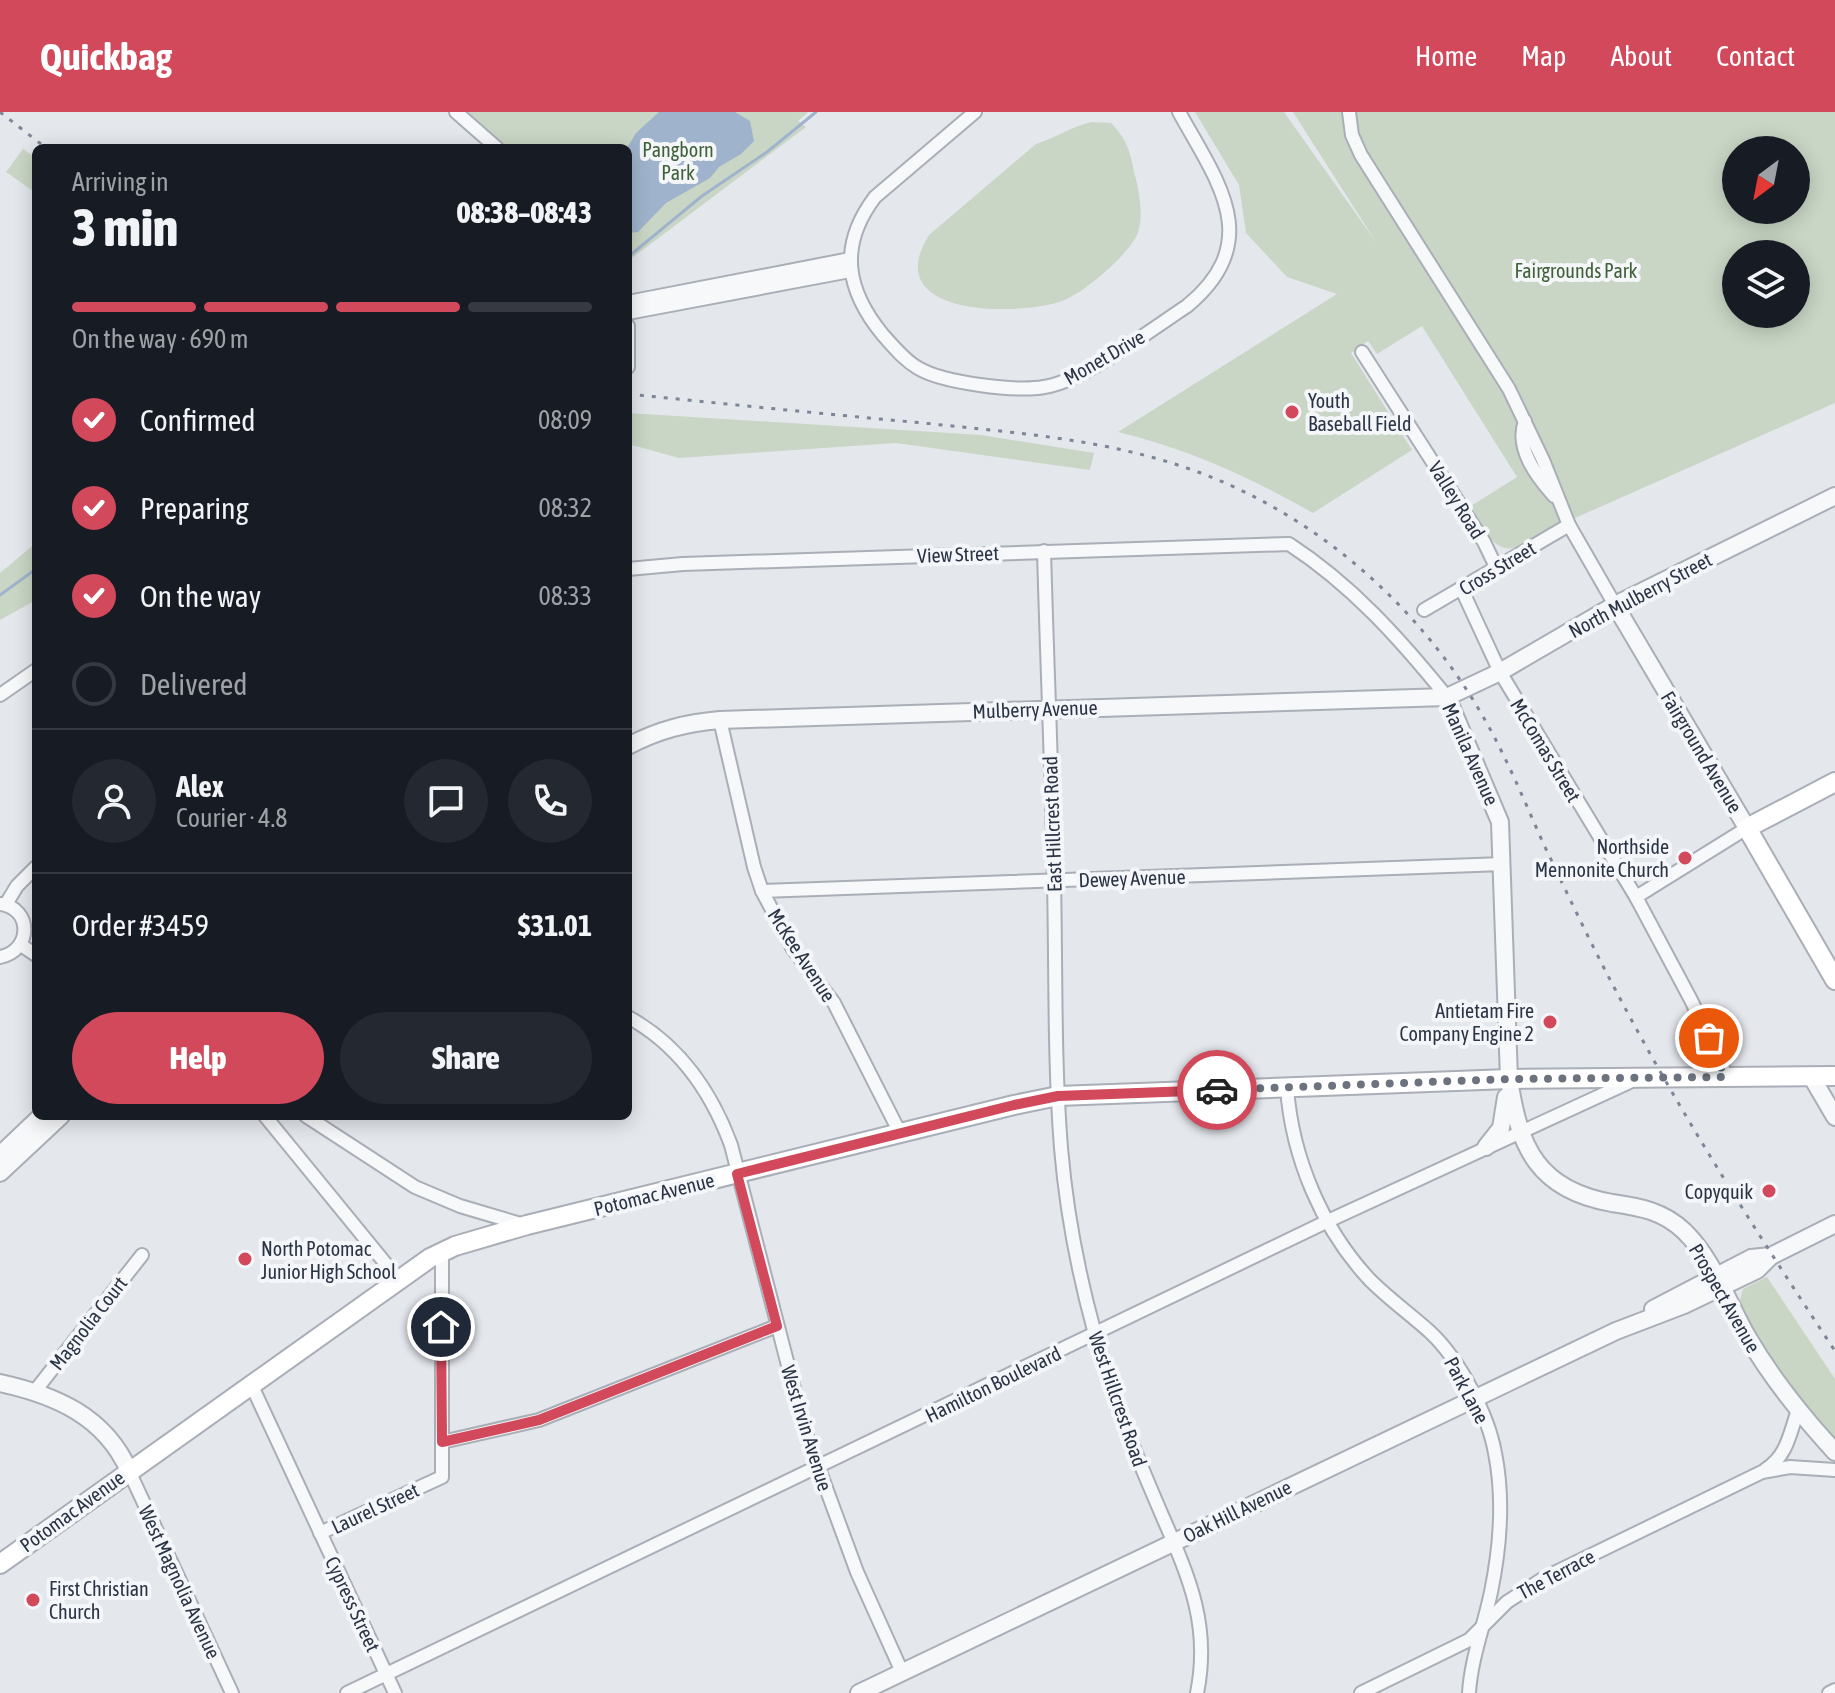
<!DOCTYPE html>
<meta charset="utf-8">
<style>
:root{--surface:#171b24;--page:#242831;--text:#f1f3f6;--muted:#9ea1a6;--line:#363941;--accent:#d1495b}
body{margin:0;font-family:"Asap Condensed",sans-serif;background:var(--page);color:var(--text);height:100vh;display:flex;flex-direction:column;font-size:30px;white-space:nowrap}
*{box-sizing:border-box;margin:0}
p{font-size:26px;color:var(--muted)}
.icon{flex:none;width:44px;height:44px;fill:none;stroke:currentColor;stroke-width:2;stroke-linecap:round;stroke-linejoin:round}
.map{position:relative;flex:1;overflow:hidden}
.sheet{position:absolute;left:32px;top:32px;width:600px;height:976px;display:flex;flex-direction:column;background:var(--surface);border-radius:12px;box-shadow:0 4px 20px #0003}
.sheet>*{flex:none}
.needle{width:52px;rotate:212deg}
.fabs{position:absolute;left:1722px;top:24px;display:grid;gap:16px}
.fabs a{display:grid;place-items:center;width:88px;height:88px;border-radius:50%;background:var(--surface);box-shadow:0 4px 20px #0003;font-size:40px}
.pin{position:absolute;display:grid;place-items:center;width:68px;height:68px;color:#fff;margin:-34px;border:4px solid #fff;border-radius:50%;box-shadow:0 2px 8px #0007}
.courier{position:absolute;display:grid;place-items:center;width:80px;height:80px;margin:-40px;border:6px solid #d1495b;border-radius:50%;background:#fff;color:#222;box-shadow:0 2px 10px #0007}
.head em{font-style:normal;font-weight:800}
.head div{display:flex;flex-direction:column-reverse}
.head{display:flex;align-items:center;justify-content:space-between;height:136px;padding:0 40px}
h1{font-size:52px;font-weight:800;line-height:60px}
.bar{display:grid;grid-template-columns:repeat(4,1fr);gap:12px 8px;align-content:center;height:96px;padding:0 40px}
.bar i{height:10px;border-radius:6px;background:var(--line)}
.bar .current{background:var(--accent)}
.bar p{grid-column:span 4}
.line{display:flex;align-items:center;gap:20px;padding:0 40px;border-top:2px solid var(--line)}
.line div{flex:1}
.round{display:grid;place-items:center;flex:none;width:84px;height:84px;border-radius:42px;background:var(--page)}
ol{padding:0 40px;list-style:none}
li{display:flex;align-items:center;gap:24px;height:88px}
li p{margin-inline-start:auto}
li .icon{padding:8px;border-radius:50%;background:var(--accent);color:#fff;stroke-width:4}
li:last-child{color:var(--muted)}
li i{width:44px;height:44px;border:4px solid var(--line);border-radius:50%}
.button{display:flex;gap:16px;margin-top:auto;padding:16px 40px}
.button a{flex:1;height:92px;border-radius:48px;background:var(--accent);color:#fff;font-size:32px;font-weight:800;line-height:92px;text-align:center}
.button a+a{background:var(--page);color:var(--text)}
header{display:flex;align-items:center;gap:48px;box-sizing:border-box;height:112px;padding:0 40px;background:var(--accent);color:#fff}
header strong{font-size:38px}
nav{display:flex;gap:44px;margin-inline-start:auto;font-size:28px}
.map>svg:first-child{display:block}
.green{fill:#c9d6c5;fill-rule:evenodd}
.water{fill:#9fb4cc}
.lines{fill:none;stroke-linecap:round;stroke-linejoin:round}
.stream{stroke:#9fb4cc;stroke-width:3}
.minor-casing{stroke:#a9aeb7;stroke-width:16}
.tertiary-casing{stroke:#a9aeb7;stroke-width:20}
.secondary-casing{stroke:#a9aeb7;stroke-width:22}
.minor{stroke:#f7f8fa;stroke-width:12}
.tertiary{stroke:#f7f8fa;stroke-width:16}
.secondary{stroke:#fff;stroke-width:18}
.rail{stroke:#7d8696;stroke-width:3;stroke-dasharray:4 8;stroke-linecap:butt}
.done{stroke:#6c737f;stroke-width:8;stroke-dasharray:0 14.4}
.route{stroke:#d1495b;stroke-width:10}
.poi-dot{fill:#d1495b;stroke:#f4f6f9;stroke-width:3}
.labels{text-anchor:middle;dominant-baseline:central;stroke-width:8;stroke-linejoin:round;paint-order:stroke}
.park-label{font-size:20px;fill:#3f6138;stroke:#f4f6f9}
.street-label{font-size:20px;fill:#2b3445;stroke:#f4f6f9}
.poi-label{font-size:20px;fill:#2b3445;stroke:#f4f6f9;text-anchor:start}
</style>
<header>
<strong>Quickbag</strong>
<nav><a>Home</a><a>Map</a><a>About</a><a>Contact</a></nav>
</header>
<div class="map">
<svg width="1835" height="1581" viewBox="0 0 1835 1581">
<rect width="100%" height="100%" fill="#e4e7ec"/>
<g class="green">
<polygon points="466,0 808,0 798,9 806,15 628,149 628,36 506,36"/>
<path d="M1195,0h89l92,130 -83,-130h542v291l-260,115 -3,-2 -56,32c-25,5 -34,-24 -45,-42l46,-29 -95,-151 -45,28 -9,-13 -17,12 61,97 -99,63c-63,-36 -125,-64 -195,-81l219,-138 -50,-17 -41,-44 -7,-48zM1736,38h60v60h-60zM1736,142h60v60h-60z"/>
<path d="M1091,10l20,1c20,20 19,34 26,60 3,16 6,33 1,49 -6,20 -55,62 -76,69 -46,16 -184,15 -133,-66l107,-91c19,-6 35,-17 55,-22z"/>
<polygon points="23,37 36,46 36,81 6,60"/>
<polygon points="628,301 981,323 1094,341 1090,358 896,331 679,346 628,332"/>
<polygon points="36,431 36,488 0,508 0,461"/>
<polygon points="1767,1165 1835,1267 1835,1333 1765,1242 1738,1194 1743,1177"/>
</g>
<polygon class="water" points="659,0 735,0 750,9 754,29 741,42 719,55 710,66 666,91 638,120 628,121 627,36 636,21"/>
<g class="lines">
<g class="stream">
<polyline points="628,145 702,84 767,40 816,0"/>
<polyline points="0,483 36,457"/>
</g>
<defs>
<g id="minor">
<polyline points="456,0 497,36"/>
<path d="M975,0l-100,85c-37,49 -29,93 8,138 11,12 21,25 35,33 25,15 98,24 126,19 38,-5 108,-58 143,-81 79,-65 30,-125 -8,-194"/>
<polyline points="1349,0 1352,23 1361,43 1509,277 1543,348 1569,413 1615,493"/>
<polyline points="628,190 850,147"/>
<polyline points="628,201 850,159"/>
<polyline points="628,214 628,255"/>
<polyline points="1362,240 1484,430 1497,457"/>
<path d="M1525,309c-10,27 11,55 29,75"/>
<path d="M1044,439c3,111 8,221 10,332 2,88 0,177 7,265 7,83 25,163 51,242 14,42 32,83 49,123 27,62 50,111 36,180"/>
<path d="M628,457l55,-5 606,-20c63,41 111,95 158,153"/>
<polyline points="1462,478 1500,560 1636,785 1691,888 1722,952 1725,965"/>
<polyline points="1424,498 1569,413"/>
<polyline points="0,583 36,558"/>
<polyline points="720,608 754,755 762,779 793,837 834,891 900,1021"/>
<polyline points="762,779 1503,752"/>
<polyline points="1636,785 1747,716"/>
<path d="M0,792c33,4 32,47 0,53"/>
<polyline points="6,792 17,774 36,755"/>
<polyline points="21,833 36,843"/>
<path d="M628,905c51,28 83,74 103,128l74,286 52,141 45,100"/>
<path d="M1287,976c5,69 35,141 83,192 19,19 40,34 60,52 29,27 58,82 65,121 9,45 5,95 -4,139 -7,34 -20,67 -22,101"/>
<polyline points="265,1004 399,1168"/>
<polyline points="306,1004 415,1075 460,1094 524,1113"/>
<polyline points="251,1272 395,1581"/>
<polyline points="35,1279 142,1143"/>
<polyline points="442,1330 539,1308 777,1214"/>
<path d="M1766,1357c21,-13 24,-36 32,-59"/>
<polyline points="129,1359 232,1581"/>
<polyline points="320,1421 442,1365 442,1139"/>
<polyline points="347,1581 1328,1109 1634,968"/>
<polyline points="1361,1581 1469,1528 1507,1490 1544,1466 1762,1360 1790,1355 1835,1358"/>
<polyline points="1829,1581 1835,1578"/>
</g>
<g id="tertiary">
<polyline points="1615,493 1747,716"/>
<path d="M1447,585l53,125 9,257c10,69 29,111 103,124 28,4 51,8 72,28 29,28 43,70 63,105 25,43 55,80 88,116"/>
<path d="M628,634c30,-16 58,-23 92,-26l727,-23 53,-25 115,-67 220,-109"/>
<polyline points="1811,964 1835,1005"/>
<polyline points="1486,1035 1501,1016 1506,985"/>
<polyline points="0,1043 41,1004"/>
<polyline points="0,1061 61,1004"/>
<polyline points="1653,1197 1751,1146 1771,1144"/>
<path d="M0,1271c55,12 105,33 129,88"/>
<polyline points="859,1581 1616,1219 1684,1193 1757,1158 1771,1144 1835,1112"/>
</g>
<g id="secondary">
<polyline points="1835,670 1747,716 1835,868"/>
<polyline points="0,1452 430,1146 455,1134 527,1113 1014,993 1058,984 1509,967 1835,964"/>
</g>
</defs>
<use href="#minor" class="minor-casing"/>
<use href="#tertiary" class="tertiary-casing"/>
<use href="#secondary" class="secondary-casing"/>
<use href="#minor" class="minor"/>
<use href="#tertiary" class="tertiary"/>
<use href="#secondary" class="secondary"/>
<g class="rail">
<polyline points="0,0 46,36"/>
<path d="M628,282c98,10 197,20 295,29 93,10 186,16 275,49 116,43 216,129 280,236 26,43 45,90 66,137 23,48 46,97 71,144 66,126 142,244 220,362"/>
</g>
</g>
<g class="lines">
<polyline class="done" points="1217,978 1509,967 1725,965 1709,926"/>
<polyline class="route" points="441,1215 442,1330 539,1308 777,1214 737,1062 1014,993 1058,984 1217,978"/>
</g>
<g class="poi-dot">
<circle cx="1292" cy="300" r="8"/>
<circle cx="1685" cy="746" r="8"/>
<circle cx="1550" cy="910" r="8"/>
<circle cx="1769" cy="1079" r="8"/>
<circle cx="245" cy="1147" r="8"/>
<circle cx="33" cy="1488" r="8"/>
</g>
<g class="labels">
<g class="park-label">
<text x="678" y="37">Pangborn<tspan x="678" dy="23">Park</tspan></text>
<text x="1576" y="158">Fairgrounds Park</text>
</g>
<g class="street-label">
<text transform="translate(1104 245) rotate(-30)">Monet Drive</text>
<text transform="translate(1457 388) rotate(58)">Valley Road</text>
<text transform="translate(958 442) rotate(-2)">View Street</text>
<text transform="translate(1497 456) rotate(-31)">Cross Street</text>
<text transform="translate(1640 483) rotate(-28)">North Mulberry Street</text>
<text transform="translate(1035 597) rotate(-2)">Mulberry Avenue</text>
<text transform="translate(1546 638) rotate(59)">McComas Street</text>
<text transform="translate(1702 640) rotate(59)">Fairground Avenue</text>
<text transform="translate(1471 642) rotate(66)">Manila Avenue</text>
<text transform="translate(1052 712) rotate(-92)">East Hillcrest Road</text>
<text transform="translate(1132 766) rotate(-2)">Dewey Avenue</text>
<text transform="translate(802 843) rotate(57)">McKee Avenue</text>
<text transform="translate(654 1082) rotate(-14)">Potomac Avenue</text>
<text transform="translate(1725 1186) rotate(60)">Prospect Avenue</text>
<text transform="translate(88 1211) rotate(-52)">Magnolia Court</text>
<text transform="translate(993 1272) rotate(-26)">Hamilton Boulevard</text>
<text transform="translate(1467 1278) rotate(62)">Park Lane</text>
<text transform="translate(1118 1287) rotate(71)">West Hillcrest Road</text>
<text transform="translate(807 1316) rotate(73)">West Irvin Avenue</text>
<text transform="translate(375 1396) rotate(-25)">Laurel Street</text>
<text transform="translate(72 1399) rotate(-36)">Potomac Avenue</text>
<text transform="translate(1237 1399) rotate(-26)">Oak Hill Avenue</text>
<text transform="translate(1556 1462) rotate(-28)">The Terrace</text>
<text transform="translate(180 1470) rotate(65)">West Magnolia Avenue</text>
<text transform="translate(353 1492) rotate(65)">Cypress Street</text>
</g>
<g class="poi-label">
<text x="1308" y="288">Youth<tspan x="1308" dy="23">Baseball Field</tspan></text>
<text x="1669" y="734" text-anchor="end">Northside<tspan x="1669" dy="23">Mennonite Church</tspan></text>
<text x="1534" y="898" text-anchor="end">Antietam Fire<tspan x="1534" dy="23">Company Engine 2</tspan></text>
<text x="1753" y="1079" text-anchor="end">Copyquik</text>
<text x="261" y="1136">North Potomac<tspan x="261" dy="23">Junior High School</tspan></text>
<text x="49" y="1476">First Christian<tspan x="49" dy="23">Church</tspan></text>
</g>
</g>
</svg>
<div class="fabs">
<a><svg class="needle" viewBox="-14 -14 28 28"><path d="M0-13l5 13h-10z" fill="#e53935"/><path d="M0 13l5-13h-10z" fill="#9ea1a6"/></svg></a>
<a><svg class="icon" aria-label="layers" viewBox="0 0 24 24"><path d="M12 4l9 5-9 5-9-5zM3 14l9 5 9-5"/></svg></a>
</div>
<div class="pin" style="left:1709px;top:926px;background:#ea580c"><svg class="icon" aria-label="bag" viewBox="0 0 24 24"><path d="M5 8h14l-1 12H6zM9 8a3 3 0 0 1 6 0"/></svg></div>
<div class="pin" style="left:441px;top:1215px;background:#1f2937"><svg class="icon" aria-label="home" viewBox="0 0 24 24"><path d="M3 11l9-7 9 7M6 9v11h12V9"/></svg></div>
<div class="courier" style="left:1217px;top:978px"><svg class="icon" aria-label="car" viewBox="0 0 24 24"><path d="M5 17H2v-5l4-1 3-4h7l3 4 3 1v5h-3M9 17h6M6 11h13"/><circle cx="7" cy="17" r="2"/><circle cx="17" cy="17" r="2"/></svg></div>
<section class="sheet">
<div class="head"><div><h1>3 min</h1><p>Arriving in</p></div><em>08:38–08:43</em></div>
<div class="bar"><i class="current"></i><i class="current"></i><i class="current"></i><i></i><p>On the way · 690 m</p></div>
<ol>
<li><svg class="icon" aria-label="check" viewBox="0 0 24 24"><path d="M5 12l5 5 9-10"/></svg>Confirmed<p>08:09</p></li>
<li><svg class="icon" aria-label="check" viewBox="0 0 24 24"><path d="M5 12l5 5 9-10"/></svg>Preparing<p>08:32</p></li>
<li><svg class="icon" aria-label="check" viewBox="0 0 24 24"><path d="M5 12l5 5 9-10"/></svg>On the way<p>08:33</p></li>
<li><i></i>Delivered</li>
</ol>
<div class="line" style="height:144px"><a class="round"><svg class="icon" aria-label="person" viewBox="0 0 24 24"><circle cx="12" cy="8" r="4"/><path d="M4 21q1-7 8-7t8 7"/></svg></a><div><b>Alex</b><p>Courier · 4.8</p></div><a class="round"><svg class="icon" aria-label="chat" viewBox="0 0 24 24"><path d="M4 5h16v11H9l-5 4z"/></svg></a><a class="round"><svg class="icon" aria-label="phone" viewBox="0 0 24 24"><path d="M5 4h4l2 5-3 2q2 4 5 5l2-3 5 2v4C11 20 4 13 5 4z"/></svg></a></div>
<div class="line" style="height:104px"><div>Order #3459</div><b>$31.01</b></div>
<div class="button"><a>Help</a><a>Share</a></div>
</section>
</div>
